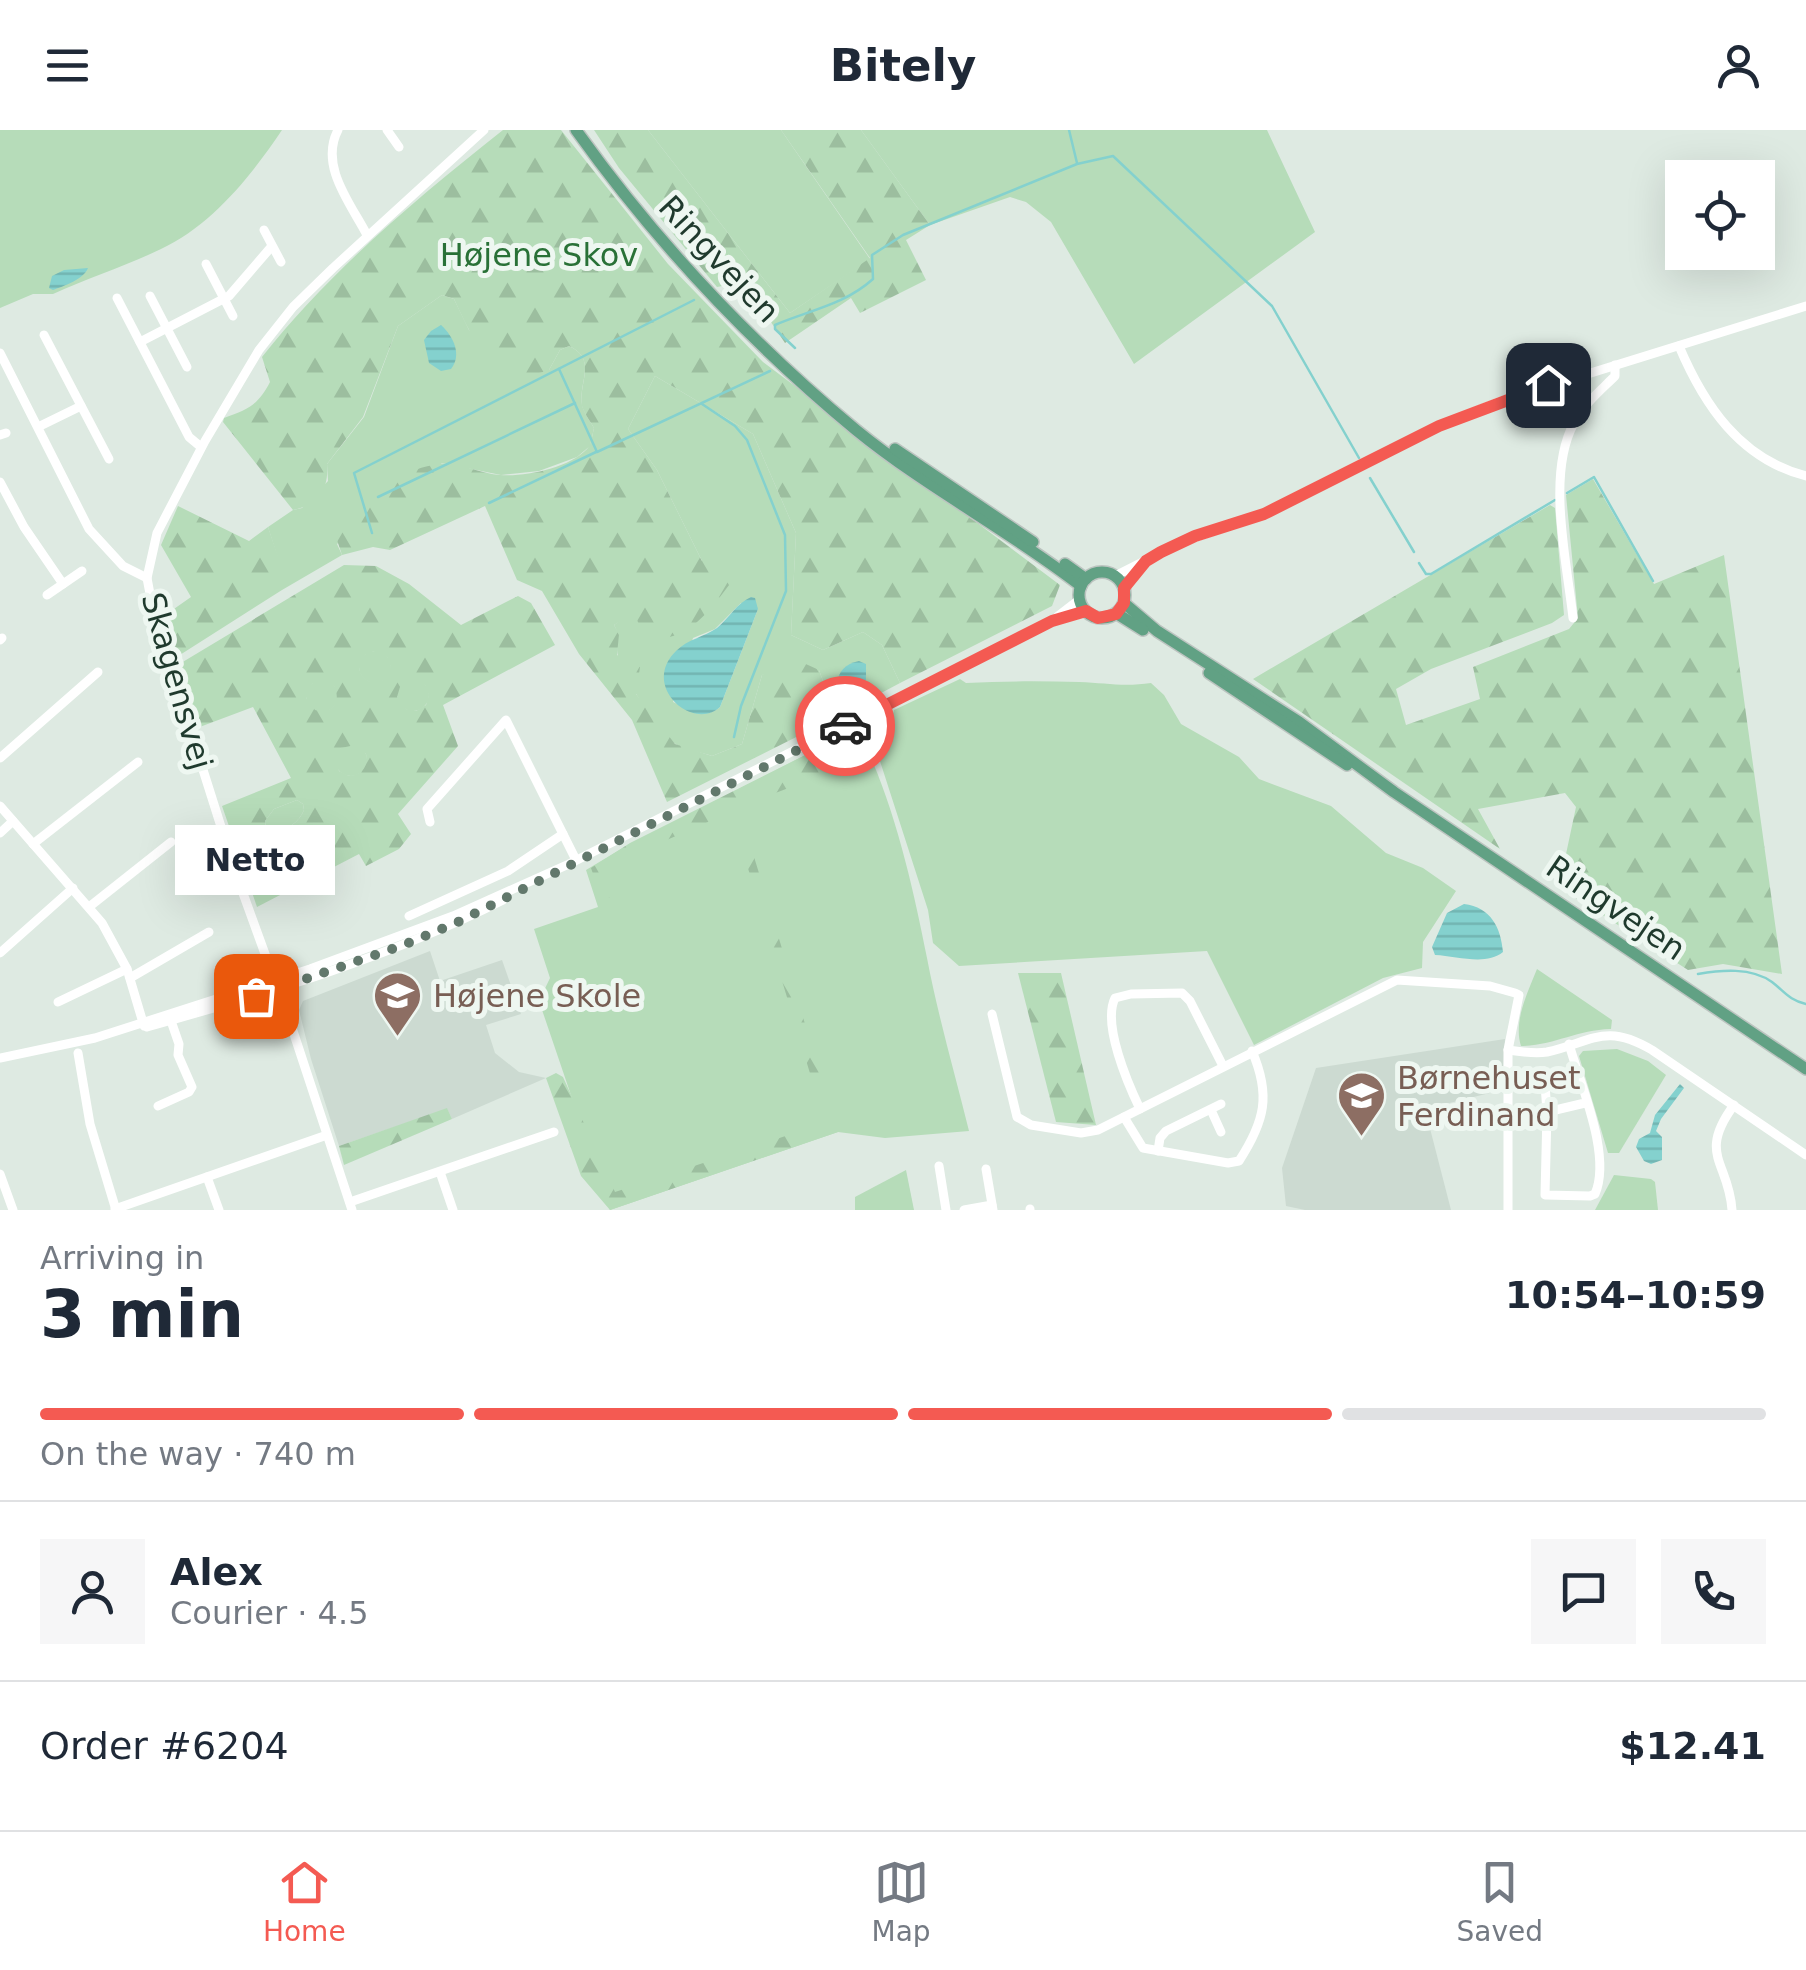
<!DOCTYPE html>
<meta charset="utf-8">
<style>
:root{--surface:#fff;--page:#f6f6f7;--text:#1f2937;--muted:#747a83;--line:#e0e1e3;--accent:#f45a52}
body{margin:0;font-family:"DejaVu Sans",sans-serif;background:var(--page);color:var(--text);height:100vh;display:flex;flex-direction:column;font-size:38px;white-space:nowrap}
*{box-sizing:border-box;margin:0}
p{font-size:32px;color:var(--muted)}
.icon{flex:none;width:55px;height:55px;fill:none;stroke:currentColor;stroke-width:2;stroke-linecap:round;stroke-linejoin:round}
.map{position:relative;height:1080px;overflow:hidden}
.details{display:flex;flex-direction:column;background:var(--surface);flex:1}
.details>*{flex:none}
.buttons{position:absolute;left:1665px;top:30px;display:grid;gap:20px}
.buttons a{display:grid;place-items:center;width:110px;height:110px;border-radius:0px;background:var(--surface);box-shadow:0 10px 40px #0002;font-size:50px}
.pin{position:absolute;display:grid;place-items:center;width:85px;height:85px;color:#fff;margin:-42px;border-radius:20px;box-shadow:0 5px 15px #0006}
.courier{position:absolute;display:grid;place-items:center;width:100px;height:100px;margin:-50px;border:8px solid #f45a52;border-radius:50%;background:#fff;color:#222;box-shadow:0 2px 12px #0007}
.bubble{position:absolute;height:70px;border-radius:0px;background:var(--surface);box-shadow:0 10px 40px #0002;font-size:32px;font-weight:600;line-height:70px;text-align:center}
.headline em{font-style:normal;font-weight:600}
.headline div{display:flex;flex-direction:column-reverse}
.headline{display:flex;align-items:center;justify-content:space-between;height:170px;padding:0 40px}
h1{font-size:65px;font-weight:600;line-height:75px}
.bar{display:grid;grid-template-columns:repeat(4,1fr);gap:15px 10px;align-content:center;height:120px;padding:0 40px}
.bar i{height:12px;border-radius:8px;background:var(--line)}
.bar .active{background:var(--accent)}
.bar p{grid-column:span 4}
.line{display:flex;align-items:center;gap:25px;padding:0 40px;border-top:2px solid var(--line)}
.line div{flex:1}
.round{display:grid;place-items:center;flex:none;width:105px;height:105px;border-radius:0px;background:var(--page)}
header{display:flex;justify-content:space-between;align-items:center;height:130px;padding:0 40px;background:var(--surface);font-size:45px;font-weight:600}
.tabs{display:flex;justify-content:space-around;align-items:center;height:140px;border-top:2px solid var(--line);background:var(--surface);font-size:28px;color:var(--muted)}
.tabs a{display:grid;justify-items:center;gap:5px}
.tabs .active{color:var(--accent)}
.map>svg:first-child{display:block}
.built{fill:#ccdad1}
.grass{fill:#b6dcb9;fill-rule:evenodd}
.forest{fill:url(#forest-firs);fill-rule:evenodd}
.water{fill:url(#water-rules)}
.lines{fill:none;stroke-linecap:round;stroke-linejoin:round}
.stream{stroke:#84d1ce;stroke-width:2.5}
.major-casing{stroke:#bcc4c0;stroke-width:14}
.minor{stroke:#fff;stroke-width:9}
.major{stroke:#61a184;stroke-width:11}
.done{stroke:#62786c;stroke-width:10;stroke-dasharray:0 18}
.route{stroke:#f45a52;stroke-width:12}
.labels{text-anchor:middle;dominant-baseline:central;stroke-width:10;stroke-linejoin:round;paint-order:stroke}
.park-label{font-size:32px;fill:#297137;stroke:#eef7f1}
.street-label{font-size:32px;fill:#1f3a2d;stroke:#eef7f1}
.education-label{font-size:32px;fill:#785e54;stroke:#eef7f1;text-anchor:start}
</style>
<header><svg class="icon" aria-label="menu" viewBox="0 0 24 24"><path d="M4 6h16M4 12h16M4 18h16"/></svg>Bitely<svg class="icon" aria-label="person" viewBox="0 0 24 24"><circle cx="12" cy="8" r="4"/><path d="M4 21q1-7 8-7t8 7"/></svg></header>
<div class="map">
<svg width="1806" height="1080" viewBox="0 0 1806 1080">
<defs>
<pattern id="forest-firs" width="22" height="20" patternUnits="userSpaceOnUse" patternTransform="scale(2.5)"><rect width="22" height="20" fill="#b6dcb9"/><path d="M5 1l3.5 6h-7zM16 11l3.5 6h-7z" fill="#9cbe9f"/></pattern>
<pattern id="water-rules" width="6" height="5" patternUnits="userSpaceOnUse" patternTransform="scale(2.5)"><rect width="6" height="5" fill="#84d1ce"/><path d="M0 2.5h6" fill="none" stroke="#72b4b1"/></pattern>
</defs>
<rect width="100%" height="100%" fill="#deeae2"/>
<g class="built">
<polygon points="430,821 440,851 502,830 521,884 486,895 495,923 519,942 546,948 452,989 447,979 339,1016 311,929 299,880 303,871"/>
<polygon points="1505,909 1502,960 1425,979 1451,1080 1305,1080 1286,1076 1282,1038 1316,938"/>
</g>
<g class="grass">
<path d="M0,0h282c-31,46 -70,95 -121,119 -35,17 -73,29 -108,45h-20l-33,14z"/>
<polygon points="648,0 781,0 870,129 790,183"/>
<polygon points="861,0 1267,0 1315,102 1134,234 1051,92 1026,72 1010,67 930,95"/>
<path d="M442,165l12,4 15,31 80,40 11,-20 9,-4c29,13 9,36 13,59 2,8 8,16 12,23l-4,18 -13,11 -38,14 -38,4 -59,-12 -105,81 5,11 -60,35v-19l-14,-44 25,-17 9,-2 26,-27 -1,-17 37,-47 34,-91z"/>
<path d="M655,246l98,58 43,99 -5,102 32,15 40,-18 19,13 18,38 -64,34 -17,-47 -57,5 -20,69 -30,12c-11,-4 -28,-6 -38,-13 -16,-12 -52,-67 -56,-87 -3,-12 3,-19 -4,-31l88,-64 -45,-91 -29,-41zM741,473l17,6 -38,98c-14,13 -32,2 -47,-5l20,-64 22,-9z"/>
<circle cx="375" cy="537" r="16"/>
<path d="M960,549l6,4c38,-2 75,-2 113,-1 27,1 45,5 72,1l13,12 17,29 58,33 20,22 72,27 55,47 37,15 33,23 -33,51 -1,26 -39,10 -129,67 -47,-94 -248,15 -26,-23 -5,-33 -49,-152c-1,-18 11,-31 15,-48z"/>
<circle cx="413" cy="565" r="16"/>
<circle cx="322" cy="566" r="16"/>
<path d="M857,599c35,65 56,157 70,229 11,58 28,116 42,173l-84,7 -47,-6 -228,78 -71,-209 11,-23 -16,-49 64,-22 -12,-37 35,-21z"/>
<circle cx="351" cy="630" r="16"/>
<path d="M297,670l6,4 1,6c-6,15 -23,25 -38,19l-1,-8 9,-12z"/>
<path d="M1537,839l75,51 -1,9c-35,1 -55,16 -90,17 -8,-25 7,-54 16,-77z"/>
<polygon points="1617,919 1648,931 1666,945 1619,1023 1608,1023 1579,926 1583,921"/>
<polygon points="906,1040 914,1080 855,1080 855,1067"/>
<polygon points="1614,1045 1651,1049 1655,1052 1658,1080 1595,1080"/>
</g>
<g class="forest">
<path d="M503,0h58l107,134 95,98 297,223 -8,21 -152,77 -18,-38 -19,-13 -40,18 -32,-15 5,-102 -43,-99 -98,-58 -27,53 29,41 45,91 26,-2 8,17c-24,31 -47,69 -91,62l-11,-25 -20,12 5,9 -2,21 23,12 -4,27 39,50 37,12 30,-12 20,-69 35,-15 22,10 17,47 -169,85 -35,-82 -53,-66 -37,-63 -25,-11 -32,-74 -95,44 -17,-3 -31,8 -6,-18c19,-38 61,-67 103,-73 19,-3 41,10 61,11 25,2 69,-7 87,-26 5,-6 5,-13 7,-21 -4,-7 -10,-15 -12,-22 -4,-23 16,-47 -13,-60l-9,4 -11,20c-54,20 -76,-30 -95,-71l-12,-4 -44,31 -35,91 -36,47c2,25 -8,41 -34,46l-70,-88 1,-4c24,-8 34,-13 46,-36l-8,-25c68,-86 155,-159 241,-227z"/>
<polygon points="594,0 648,0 790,183 870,128 781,0 861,0 930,95 906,110 926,150 860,183 851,168 785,213 744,152 717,157 619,38"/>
<polygon points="1593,349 1654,454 1724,425 1782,844 1723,834 1688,840 1559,757 1576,677 1565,663 1478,679 1500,719 1253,549 1550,375 1555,378 1564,485 1552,493 1431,539 1396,559 1406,595 1480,569 1473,537 1569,499 1578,488 1566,365"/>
<polygon points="178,376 249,411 268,397 283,441 282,460 172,530 161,488 191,467 161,415"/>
<path d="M344,435l32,1 33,18 52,41 57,-29 13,7 24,42 -112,60 15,41 -60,68 13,20 -12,15 -33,17 -7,-12 -102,53 -35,-101 69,-28 -38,-71 -56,21 -21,-62zM374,521l13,6 4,10 -8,13c-11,5 -21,1 -24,-12l6,-13zM412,550l13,5 4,10 -3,10 -10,6 -10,-2 -9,-12 3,-10zM321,551l13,5c8,16 -2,29 -19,24l-9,-12 6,-14zM355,615l11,9c2,13 -4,21 -17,22l-10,-5 -3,-14 5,-9zM297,670l6,4 1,6c-6,15 -23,25 -38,19l-1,-8 9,-12z"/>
<polygon points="857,599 872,626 765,667 740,681 838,1002 610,1080 581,1046 546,948 556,943 563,947 615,1062 825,993 731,682 600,739 613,779 605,779 591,738 630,713"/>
<polygon points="1018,843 1061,843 1096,995 1056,992"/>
<polygon points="447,978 452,989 344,1035 339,1016"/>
</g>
<g class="water">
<path d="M88,138c-4,11 -24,18 -35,22l-4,-2 3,-12 12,-6z"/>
<path d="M441,195c13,12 21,30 10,44l-10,2 -12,-8 -5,-23 7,-9z"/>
<path d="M751,467l4,1 3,11 -38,98c-27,25 -80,-21 -44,-56 12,-12 28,-14 41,-23 12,-10 20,-25 34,-31z"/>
<path d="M859,531l7,3v16l-8,9 -16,1 -5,-5c1,-14 8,-21 22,-24z"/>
<path d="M1464,774c27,3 37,24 39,48 -17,14 -46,4 -68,3l-3,-8 15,-34z"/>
<polygon points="1680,954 1684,958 1661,989 1656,1001 1662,1007 1662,1030 1651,1034 1644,1031 1636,1017 1639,1009 1650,1003 1655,985"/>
</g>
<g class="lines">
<g class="stream">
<polyline points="1069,0 1077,33"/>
<path d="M795,218l-20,-19v-4c35,-15 69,-20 98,-46l-1,-24 31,-20 174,-71 36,-8 159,150 87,152"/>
<polyline points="559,239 597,322 770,241"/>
<polyline points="702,274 735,296 747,310 785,405 786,461 741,576 734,607"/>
<polyline points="1370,348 1414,422"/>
<polyline points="1567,363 1594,347 1653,451"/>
<polyline points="378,367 575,273"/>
<polyline points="489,373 596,322"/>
<polyline points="372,403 354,343 694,170"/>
<polyline points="1419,433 1426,444 1431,444 1555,370"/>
<path d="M1698,844c23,-4 53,-7 74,8 13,10 17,18 34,22"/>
</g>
<defs>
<g id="major">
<path d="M576,0c80,112 174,212 280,300 71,58 153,100 225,156"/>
<polyline points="895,319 1033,412"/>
<polyline points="1065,434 1086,449"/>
<circle cx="1102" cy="465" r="23"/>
<polyline points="1124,473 1157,501 1299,592 1394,662 1806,939"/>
<polyline points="1116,483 1143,500"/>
<polyline points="1209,543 1347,635"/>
</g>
</defs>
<use href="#major" class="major-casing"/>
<g class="minor">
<path d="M338,0c-19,36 13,74 29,105"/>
<polyline points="387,0 399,17"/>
<polyline points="264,100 281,132"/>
<polyline points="206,134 233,186"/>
<polyline points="150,166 187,237"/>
<polyline points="117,168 189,307 201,317"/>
<polyline points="44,205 109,329"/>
<polyline points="140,212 229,166 272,116"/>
<path d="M1679,216c25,59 61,113 127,130"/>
<polyline points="0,223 89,399 123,436 147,448"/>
<polyline points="38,297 81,276"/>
<polyline points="0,305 6,303"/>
<polyline points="0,352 24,397 63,454"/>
<polyline points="1115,446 1182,412 1264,384 1439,296 1501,271 1806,176"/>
<polyline points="1124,458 1141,437"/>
<polyline points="47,465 82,441"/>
<polyline points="1058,486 1080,469"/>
<path d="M1573,488c-6,-56 -27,-144 1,-195 10,-19 26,-32 41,-47v-11"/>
<polyline points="0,510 2,508"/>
<polyline points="0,628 98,542"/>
<polyline points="0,676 102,793 127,839 144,896"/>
<polyline points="430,692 427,679 506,590 576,730"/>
<polyline points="0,703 13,691"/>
<polyline points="33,714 138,632"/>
<polyline points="89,777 171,712"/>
<polyline points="409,786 508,741 563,704"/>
<polyline points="0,823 73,758"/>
<polyline points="130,848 209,802"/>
<polyline points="58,872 127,839"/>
<polyline points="992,884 1017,987 1031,995 1081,1003 1098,1000 1397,850 1490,856 1515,863 1519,865 1508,920 1508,1080"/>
<path d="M147,897c121,-34 243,-70 356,-127"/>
<path d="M1569,914c11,40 43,111 26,150l-5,2 -45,-1 2,-83 38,-9"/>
<path d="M1508,920c13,2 26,4 39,2 45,-10 58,-30 105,-2l154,105"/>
<polyline points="78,923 90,994 116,1080"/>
<polyline points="0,928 95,908 310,839 453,786 569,734 1051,491 1086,481"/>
<polyline points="1544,941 1547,982"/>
<polyline points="158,976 189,962 192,957 178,925 179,914 169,885"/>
<path d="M1140,979c-12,-25 -38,-85 -25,-111l16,-4 51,-1 8,8 33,65"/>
<polyline points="1211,980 1221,1002"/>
<path d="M1124,987l19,31 85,15 11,-2c26,-40 32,-66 13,-110"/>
<polyline points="1158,1021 1160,1008 1166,1001 1221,974"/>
<polyline points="939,1036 946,1080"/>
<polyline points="986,1039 993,1080"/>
<polyline points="440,1042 453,1080"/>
<polyline points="0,1044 13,1080"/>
<polyline points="207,1047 219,1080"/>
<polyline points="350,1072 554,1002"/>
<polyline points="115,1079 327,1005"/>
<polyline points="352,1080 293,901 236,744 154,485 147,448 157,403 205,311 259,220 293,177 333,138 484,0"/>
<polyline points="964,1080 992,1075"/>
<polyline points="1030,1080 1030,1079"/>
<path d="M1732,1080c-3,-48 -35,-55 2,-105"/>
</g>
<use href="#major" class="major"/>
</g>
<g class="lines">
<polyline class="done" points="256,866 401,816 456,793 845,596"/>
<polyline class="route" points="845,596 1052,491 1086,481 1098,488 1116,484 1124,473 1124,458 1146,431 1161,422 1195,406 1264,384 1439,296 1548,255"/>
</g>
<defs>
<symbol id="school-pin" viewBox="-11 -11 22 30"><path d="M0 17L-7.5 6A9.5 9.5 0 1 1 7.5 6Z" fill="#8d6e63" stroke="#eef7f1"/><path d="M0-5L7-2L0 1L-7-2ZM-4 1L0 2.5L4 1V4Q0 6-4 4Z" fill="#fff"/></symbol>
</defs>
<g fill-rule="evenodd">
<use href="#school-pin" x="370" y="838" width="55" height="75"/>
<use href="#school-pin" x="1334" y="938" width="55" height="75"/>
</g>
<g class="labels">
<g class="park-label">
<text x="539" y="125">Højene Skov</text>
</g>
<g class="street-label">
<text transform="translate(719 129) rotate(47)">Ringvejen</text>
<text transform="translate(177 551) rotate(74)">Skagensvej</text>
<text transform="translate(1616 778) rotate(34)">Ringvejen</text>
</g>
<g class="education-label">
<text x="433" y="866">Højene Skole</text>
<text x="1397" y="948">Børnehuset<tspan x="1397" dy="37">Ferdinand</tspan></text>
</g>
</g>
</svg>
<div class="buttons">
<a><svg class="icon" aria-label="locate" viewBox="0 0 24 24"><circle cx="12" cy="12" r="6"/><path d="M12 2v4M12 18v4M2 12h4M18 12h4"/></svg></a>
</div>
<div class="pin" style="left:256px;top:866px;background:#ea580c"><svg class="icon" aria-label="bag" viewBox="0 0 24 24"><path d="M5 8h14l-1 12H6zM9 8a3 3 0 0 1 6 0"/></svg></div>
<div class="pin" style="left:1548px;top:255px;background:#1f2937"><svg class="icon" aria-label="home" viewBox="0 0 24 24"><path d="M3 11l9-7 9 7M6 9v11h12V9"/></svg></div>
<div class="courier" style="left:845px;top:596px"><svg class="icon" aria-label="car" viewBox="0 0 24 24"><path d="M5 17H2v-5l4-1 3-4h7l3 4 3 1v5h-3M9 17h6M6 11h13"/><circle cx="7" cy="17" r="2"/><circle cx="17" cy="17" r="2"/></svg></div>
<div class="bubble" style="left:175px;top:695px;width:160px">Netto</div>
</div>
<section class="details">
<div class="headline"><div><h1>3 min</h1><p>Arriving in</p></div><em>10:54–10:59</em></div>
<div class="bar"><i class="active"></i><i class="active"></i><i class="active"></i><i></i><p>On the way · 740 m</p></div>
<div class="line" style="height:180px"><a class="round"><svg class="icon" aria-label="person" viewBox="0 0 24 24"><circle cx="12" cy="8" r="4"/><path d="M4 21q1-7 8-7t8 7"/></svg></a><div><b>Alex</b><p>Courier · 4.5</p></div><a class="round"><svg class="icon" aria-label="chat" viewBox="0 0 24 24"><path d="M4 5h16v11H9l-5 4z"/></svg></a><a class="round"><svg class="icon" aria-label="phone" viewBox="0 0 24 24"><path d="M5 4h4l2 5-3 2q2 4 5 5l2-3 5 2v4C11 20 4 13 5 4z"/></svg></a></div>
<div class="line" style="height:130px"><div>Order #6204</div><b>$12.41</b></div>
</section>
<nav class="tabs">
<a class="active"><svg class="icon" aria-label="home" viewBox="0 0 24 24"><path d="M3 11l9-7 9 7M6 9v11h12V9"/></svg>Home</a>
<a><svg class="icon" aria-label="map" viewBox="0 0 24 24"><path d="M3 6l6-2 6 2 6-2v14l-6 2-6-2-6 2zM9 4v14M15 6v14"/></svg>Map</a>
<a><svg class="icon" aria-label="saved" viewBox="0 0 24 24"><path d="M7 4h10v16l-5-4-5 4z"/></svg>Saved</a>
</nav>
